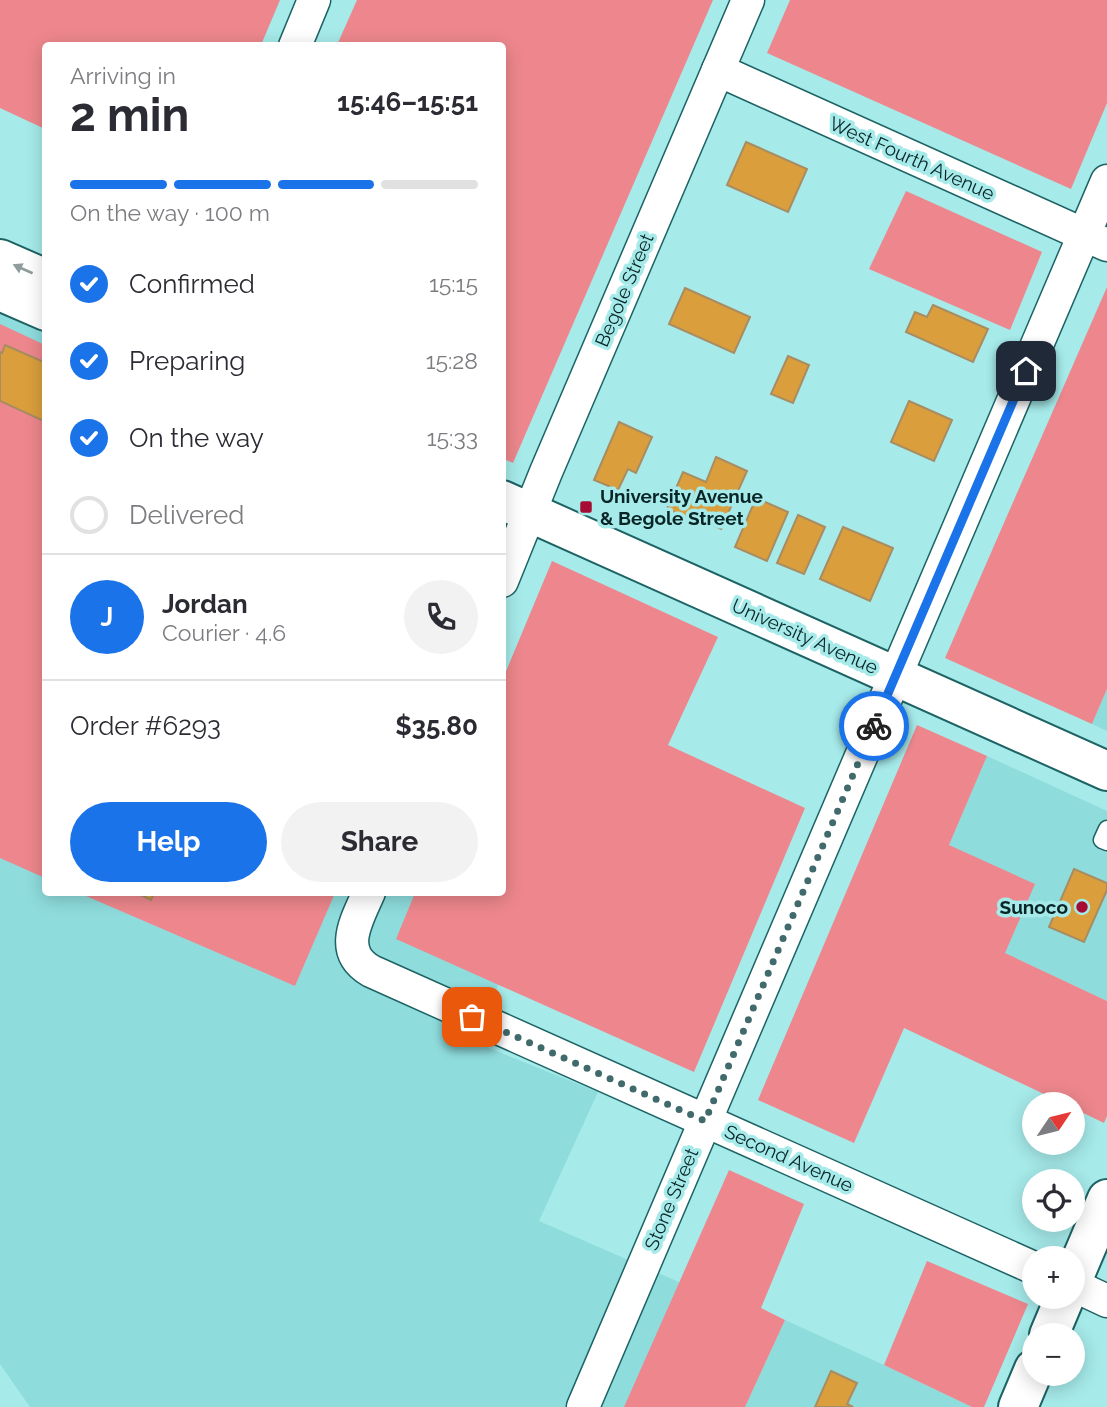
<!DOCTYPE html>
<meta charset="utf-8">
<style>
:root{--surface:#fff;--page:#f2f2f3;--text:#2b2b33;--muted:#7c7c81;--line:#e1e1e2;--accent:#1a73e8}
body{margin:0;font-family:Raleway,sans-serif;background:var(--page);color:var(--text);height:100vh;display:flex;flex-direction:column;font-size:26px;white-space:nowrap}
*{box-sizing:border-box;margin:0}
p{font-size:23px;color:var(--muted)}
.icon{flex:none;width:38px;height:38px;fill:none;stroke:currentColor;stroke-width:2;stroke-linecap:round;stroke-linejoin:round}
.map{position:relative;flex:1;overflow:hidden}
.side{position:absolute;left:42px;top:42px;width:464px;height:854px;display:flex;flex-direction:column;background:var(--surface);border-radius:7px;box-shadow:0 4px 18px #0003}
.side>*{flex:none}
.needle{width:46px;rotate:55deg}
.buttons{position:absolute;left:1022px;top:1092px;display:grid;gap:14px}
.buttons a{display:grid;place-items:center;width:63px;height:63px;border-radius:50%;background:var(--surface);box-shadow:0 4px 18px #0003;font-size:35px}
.pin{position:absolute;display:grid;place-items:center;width:60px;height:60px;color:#fff;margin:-30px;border-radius:14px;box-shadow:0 4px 10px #0006}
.courier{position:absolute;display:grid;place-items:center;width:70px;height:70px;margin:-35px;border:5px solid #1a73e8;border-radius:50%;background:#fff;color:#222;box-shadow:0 2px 9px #0007}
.head em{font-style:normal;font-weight:700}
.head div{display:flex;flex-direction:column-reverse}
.head{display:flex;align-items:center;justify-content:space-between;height:119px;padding:0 28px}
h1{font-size:46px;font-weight:700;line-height:52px}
.bar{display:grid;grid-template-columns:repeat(4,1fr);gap:10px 7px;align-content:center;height:84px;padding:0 28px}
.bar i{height:9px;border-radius:5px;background:var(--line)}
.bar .active{background:var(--accent)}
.bar p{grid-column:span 4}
.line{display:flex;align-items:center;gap:18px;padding:0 28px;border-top:2px solid var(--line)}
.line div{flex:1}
.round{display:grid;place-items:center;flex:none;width:74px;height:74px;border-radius:37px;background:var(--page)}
ol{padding:0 28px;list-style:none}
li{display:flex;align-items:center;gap:21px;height:77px}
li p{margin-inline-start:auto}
li .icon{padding:7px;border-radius:50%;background:var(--accent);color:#fff;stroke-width:4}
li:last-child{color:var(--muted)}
li i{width:38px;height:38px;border:4px solid var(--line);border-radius:50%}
.cta{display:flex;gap:14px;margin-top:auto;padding:14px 28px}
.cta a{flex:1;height:80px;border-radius:42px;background:var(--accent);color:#fff;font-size:28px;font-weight:700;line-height:80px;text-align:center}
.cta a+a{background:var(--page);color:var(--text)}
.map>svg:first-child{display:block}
.built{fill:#8fdcdd}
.green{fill:#ed878d}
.building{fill:#da9f3c;stroke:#a88c62;stroke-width:2}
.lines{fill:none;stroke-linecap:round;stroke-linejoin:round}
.lane-casing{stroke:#1d6364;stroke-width:19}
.street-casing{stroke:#1d6364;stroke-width:35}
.secondary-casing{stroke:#1d6364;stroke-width:42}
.lane{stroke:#fff;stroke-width:16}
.street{stroke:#fff;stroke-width:32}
.secondary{stroke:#fff;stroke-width:38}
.oneway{fill:#909d9d}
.done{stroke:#406a6b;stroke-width:7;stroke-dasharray:0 12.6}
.route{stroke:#1a73e8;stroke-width:9}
.poi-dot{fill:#a60b33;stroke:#a6eaea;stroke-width:2.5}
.labels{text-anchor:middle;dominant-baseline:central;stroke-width:7;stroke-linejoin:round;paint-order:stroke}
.street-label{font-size:19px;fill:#092526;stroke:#a6eaea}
.poi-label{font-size:19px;font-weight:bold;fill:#092526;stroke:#a6eaea;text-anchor:start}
</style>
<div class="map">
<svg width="1107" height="1407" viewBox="0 0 1107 1407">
<rect width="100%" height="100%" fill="#a6eaea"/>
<g class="built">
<polygon points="0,299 45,319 46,892 537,893 474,1042 598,1092 539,1221 775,1324 737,1407 30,1407 0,1364"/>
<polygon points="1107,689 1107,731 1092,724"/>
<polygon points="987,756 1107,811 1107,1001 1004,953 949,845"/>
<polygon points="785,1320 884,1365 972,1407 745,1407"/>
</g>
<g class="green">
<polygon points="0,0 280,0 261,45 46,46 45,129 0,108"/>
<polygon points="357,0 713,0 513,463 502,458 502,46 337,45"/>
<polygon points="790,0 1107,0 1107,103 1071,189 767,53"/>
<polygon points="906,191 1042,252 1010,330 869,269"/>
<polygon points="1107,287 1107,689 1092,724 945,658"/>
<polygon points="0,324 45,345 45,878 0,858"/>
<polygon points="552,561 718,637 668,745 805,808 694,1072 396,939 415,893 502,892 502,681"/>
<polygon points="917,725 987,756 949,845 1035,884 1005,953 1107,1001 1107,1116 1104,1123 1073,1108 1073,1104 1065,1104 904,1028 854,1143 758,1100"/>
<polygon points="79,893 335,893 295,986"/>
<polygon points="729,1170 804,1204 761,1308 785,1320 745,1407 624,1407"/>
<polygon points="927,1261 1028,1304 984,1407 972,1407 884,1365"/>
</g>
<g class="building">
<polygon points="746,142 807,169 788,212 727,185"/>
<polygon points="685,288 750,317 734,353 669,324"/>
<polygon points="933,305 988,329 973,362 906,332 915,312 927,317"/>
<polygon points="5,345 46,363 46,422 0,401 0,352 2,353"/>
<polygon points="788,356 809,365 793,403 771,394"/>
<polygon points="909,401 952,420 934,461 891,442"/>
<polygon points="619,422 652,437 636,473 628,469 618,490 594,480"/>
<polygon points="716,457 747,471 721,529 703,520 701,524 667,509 683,472 706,482"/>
<polygon points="756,498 788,512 767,561 735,547"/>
<polygon points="798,515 825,527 804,574 777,563"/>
<polygon points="843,527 893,548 870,601 820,579"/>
<polygon points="1074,869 1107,883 1107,890 1084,942 1049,927"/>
<polygon points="135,892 154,892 151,900"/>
<polygon points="831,1371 857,1383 847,1404 853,1407 815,1407"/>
</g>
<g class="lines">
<defs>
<polyline id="lane" points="1107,829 1102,840 1107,842"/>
<g id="street">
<polyline points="295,46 314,0"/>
<polyline points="718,70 1107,245"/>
<polyline points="502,581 546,472 748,0"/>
<path d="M369,892c-12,28 -32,59 2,79l663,297"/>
<polyline points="1073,1285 1107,1301"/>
<polyline points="583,1407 1107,181"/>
</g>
<g id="secondary">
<polyline points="0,259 46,279"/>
<polyline points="0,291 46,311"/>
<polyline points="502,500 1107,771"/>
<polyline points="1073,1279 1107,1199"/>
<polyline points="1049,1335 1065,1297"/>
<polyline points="1018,1407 1034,1369"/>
</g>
</defs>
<use href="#lane" class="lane-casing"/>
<use href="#street" class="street-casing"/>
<use href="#secondary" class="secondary-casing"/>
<use href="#lane" class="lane"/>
<use href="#street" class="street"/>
<use href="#secondary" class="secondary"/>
</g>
<defs><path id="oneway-solid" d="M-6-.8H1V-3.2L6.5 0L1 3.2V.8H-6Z" transform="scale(1.75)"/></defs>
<use class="oneway" href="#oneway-solid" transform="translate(23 269) rotate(-156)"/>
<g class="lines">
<polyline class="done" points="472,1017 705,1121 874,726"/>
<polyline class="route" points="874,726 1026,371"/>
</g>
<g class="poi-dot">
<rect x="579" y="500" width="14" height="14" rx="3.5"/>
<circle cx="1082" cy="907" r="7"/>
</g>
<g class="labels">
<g class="street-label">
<text transform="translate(912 158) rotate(24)">West Fourth Avenue</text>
<text transform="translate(624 290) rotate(-67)">Begole Street</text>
<text transform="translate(805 636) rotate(24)">University Avenue</text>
<text transform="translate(789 1158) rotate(24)">Second Avenue</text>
<text transform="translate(671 1199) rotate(-67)">Stone Street</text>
</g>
<g class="poi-label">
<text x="600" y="496">University Avenue<tspan x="600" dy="22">&amp; Begole Street</tspan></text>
<text x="1068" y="907" text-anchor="end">Sunoco</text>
</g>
</g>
</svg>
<div class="buttons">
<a><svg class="needle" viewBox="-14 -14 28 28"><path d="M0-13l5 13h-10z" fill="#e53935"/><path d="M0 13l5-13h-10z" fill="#7c7c81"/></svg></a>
<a><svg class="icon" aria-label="locate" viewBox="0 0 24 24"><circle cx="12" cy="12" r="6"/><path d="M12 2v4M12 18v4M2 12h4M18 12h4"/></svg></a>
<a>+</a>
<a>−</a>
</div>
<div class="pin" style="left:472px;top:1017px;background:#ea580c"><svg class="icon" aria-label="bag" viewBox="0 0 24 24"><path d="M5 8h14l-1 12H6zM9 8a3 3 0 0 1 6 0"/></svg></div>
<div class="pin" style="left:1026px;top:371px;background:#1f2937"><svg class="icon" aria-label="home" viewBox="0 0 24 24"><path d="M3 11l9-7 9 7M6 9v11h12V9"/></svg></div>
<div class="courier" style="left:874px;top:726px"><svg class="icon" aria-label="bike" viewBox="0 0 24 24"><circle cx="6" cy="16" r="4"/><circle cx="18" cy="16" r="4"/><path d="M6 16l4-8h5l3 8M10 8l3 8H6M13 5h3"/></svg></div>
<section class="side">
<div class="head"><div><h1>2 min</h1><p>Arriving in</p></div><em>15:46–15:51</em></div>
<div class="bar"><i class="active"></i><i class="active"></i><i class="active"></i><i></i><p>On the way · 100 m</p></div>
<ol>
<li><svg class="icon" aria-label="check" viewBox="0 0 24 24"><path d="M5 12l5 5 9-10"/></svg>Confirmed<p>15:15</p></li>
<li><svg class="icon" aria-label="check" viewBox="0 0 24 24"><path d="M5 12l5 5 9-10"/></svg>Preparing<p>15:28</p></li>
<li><svg class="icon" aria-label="check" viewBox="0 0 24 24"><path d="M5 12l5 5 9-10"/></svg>On the way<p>15:33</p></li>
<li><i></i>Delivered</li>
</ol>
<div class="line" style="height:126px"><b class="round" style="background:var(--accent);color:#fff">J</b><div><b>Jordan</b><p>Courier · 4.6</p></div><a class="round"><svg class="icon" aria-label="phone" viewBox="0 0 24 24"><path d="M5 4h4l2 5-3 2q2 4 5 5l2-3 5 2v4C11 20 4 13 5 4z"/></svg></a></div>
<div class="line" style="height:91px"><div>Order #6293</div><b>$35.80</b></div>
<div class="cta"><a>Help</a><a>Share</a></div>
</section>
</div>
